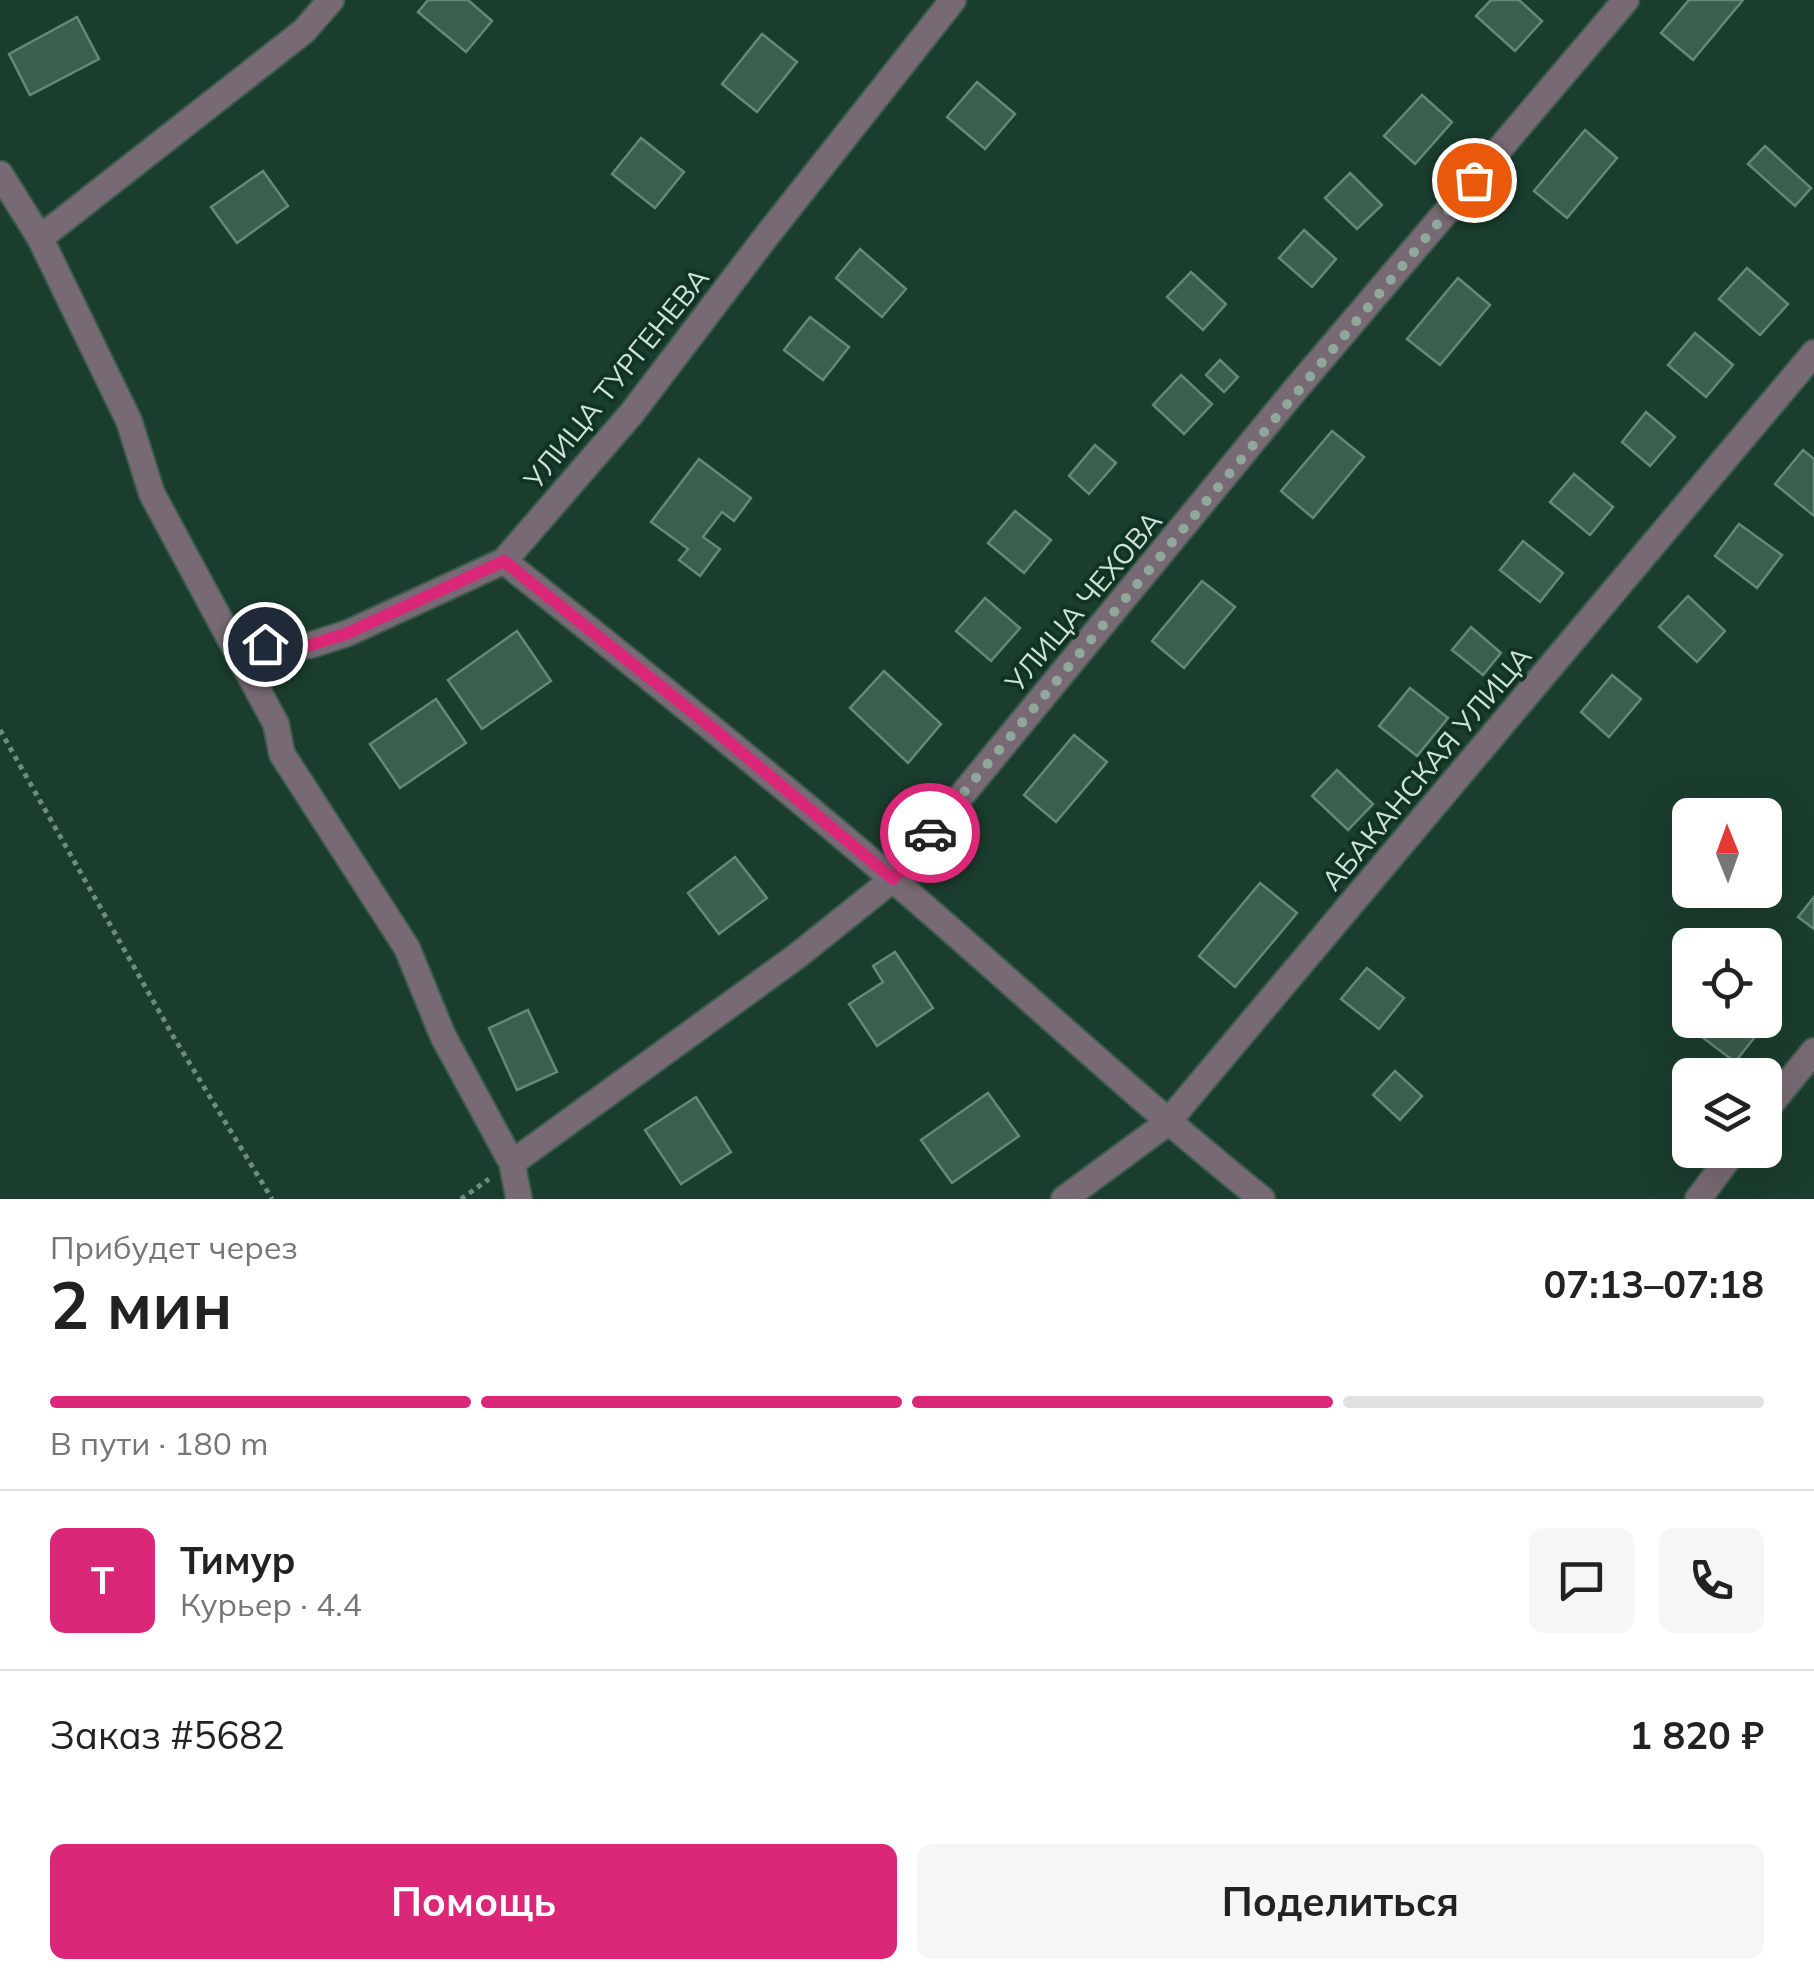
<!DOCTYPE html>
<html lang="ru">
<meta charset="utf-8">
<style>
:root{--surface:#fff;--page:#f6f6f6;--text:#222;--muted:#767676;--line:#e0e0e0;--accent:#db2777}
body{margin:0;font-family:Mulish,sans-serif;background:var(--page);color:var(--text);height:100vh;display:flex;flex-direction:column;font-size:38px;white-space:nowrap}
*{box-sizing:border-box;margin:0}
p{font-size:32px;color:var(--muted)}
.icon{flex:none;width:55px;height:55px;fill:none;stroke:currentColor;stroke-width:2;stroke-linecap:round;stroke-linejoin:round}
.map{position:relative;height:1199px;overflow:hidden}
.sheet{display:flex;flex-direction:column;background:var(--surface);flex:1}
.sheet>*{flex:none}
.needle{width:65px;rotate:359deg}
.controls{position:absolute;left:1672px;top:798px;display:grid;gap:20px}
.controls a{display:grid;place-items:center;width:110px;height:110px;border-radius:15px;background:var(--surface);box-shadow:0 10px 40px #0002;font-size:50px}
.pin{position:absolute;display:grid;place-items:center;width:85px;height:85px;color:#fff;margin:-42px;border:5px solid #fff;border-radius:50%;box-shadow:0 2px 10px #0007}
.courier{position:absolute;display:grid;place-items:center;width:100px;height:100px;margin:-50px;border:8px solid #db2777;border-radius:50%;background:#fff;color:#222;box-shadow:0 2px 12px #0007}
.summary em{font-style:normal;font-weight:700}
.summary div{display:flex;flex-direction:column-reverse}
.summary{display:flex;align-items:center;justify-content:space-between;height:170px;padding:0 50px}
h1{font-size:65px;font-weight:700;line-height:75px}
.bar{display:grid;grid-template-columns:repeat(4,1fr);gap:15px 10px;align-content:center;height:120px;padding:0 50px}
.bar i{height:12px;border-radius:8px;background:var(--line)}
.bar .active{background:var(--accent)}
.bar p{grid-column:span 4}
.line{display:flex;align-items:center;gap:25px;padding:0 50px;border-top:2px solid var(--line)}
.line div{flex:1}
.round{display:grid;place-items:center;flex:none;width:105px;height:105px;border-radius:15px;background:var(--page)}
.cta{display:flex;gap:20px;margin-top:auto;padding:20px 50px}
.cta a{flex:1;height:115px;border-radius:15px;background:var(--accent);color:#fff;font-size:40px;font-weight:700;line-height:115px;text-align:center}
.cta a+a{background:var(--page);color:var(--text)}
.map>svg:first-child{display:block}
.building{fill:#3b5e4d;stroke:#658976;stroke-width:2.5}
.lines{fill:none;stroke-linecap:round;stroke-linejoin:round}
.minor-casing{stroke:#3b5b4c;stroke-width:29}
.path{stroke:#708b7d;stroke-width:5;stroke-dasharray:5 5;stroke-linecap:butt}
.minor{stroke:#786a74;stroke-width:25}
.done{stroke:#90a89c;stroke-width:10;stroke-dasharray:0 18}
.route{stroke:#db2777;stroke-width:12}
.labels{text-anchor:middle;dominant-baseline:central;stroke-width:8;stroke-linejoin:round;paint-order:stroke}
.street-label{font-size:28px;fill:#cfe2d7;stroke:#103323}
</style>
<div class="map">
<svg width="1814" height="1199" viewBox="0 0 1814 1199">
<rect width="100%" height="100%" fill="#1b3d2d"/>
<g class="building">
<polygon points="428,0 468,0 492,21 466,52 418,12"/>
<polygon points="1491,0 1519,0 1542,21 1515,51 1476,16"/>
<polygon points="1689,0 1743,0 1693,60 1661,33"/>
<polygon points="77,17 99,59 30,95 9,54"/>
<polygon points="762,34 797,62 757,112 722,84"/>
<polygon points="977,82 1015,114 985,149 947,117"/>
<polygon points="1422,95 1452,122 1415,164 1384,136"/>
<polygon points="1585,130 1617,158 1567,218 1534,191"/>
<polygon points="641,138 684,172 655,208 612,174"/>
<polygon points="1765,146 1811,188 1795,206 1748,164"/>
<polygon points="263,171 288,206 237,243 211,207"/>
<polygon points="1350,173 1382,205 1357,229 1325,198"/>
<polygon points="1304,230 1336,259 1312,287 1279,258"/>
<polygon points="860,249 906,289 882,317 836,278"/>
<polygon points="1747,268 1788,304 1760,335 1719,299"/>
<polygon points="1191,272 1226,304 1203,330 1167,297"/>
<polygon points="1458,278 1490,305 1440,365 1407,339"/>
<polygon points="810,317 849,347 823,380 784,350"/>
<polygon points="1695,333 1733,365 1706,397 1668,365"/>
<polygon points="1220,360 1238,377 1224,392 1206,375"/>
<polygon points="1181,375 1212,404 1184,434 1153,405"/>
<polygon points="1646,412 1675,437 1650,466 1622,442"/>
<polygon points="1332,431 1364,457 1313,518 1281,491"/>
<polygon points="1095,445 1116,463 1089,494 1069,476"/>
<polygon points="1803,450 1814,459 1814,516 1775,484"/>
<polygon points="699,459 751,498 734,521 722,512 703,537 720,549 700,576 679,560 688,549 651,522"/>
<polygon points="1574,474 1613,507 1590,535 1550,502"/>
<polygon points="1015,511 1051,540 1024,573 988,543"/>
<polygon points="1739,524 1782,555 1757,588 1715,556"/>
<polygon points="1523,541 1563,573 1540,602 1500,570"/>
<polygon points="1202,581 1235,607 1184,668 1152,641"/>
<polygon points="1688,596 1725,631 1697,662 1659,627"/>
<polygon points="985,598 1020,628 991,661 956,631"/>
<polygon points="1471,627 1501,653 1483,675 1452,650"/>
<polygon points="517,631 551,681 482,729 448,680"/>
<polygon points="884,671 941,724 908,763 850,708"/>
<polygon points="1612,675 1641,699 1609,737 1581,712"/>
<polygon points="1410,688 1448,718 1417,756 1379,726"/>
<polygon points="436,699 466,743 400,788 370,744"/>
<polygon points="1074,735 1107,762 1056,822 1024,795"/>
<polygon points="1337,770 1373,804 1348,830 1312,796"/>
<polygon points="735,857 767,898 719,934 688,893"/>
<polygon points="1260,883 1297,913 1235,987 1199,956"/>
<polygon points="1814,897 1814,929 1798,917"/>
<polygon points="895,952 933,1008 877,1046 849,1004 883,982 873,966"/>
<polygon points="1367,968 1404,998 1379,1029 1341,999"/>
<polygon points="528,1010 557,1072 517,1090 489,1028"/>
<polygon points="1716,1020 1762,1020 1766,1023 1735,1062 1702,1037"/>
<polygon points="1395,1071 1422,1096 1400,1120 1373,1095"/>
<polygon points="988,1093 1019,1136 952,1183 921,1140"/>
<polygon points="696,1097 731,1152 681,1184 645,1130"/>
</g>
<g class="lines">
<defs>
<g id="minor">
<polyline points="0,174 40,238 129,421 152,494 276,724 282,754 407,948 443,1036 512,1163 519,1199"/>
<polyline points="40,238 304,31 331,0"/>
<path d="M504,561c130,104 260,208 386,316 125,107 244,219 372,322"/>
<polyline points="230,634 288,647 311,645 348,633 504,561 632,413 765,238 953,0"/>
<polyline points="1765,1111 1814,1051"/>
<polyline points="512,1163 797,956 893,879 1295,390 1626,0"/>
<polyline points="1064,1199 1167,1123 1814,353"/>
<polyline points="1698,1199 1735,1150"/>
</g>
</defs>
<use href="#minor" class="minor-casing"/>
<g class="path">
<polyline points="0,730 173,1036 272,1199"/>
<polyline points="461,1199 489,1179"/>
</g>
<use href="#minor" class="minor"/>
</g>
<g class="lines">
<polyline class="done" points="930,833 1474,180"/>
<polyline class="route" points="265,644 288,647 311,645 348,633 504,561 711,727 893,879 930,833"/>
</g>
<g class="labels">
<g class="street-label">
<text transform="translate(616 378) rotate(-51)">УЛИЦА ТУРГЕНЕВА</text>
<text transform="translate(1083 601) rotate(-50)">УЛИЦА ЧЕХОВА</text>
<text transform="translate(1426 768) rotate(-50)">АБАКАНСКАЯ УЛИЦА</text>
</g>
</g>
</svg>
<div class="controls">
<a><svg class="needle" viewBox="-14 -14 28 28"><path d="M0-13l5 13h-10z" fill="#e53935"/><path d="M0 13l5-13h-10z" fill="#767676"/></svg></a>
<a><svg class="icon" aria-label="locate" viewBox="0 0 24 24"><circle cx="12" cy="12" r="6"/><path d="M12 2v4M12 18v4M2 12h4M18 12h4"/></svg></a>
<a><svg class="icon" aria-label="layers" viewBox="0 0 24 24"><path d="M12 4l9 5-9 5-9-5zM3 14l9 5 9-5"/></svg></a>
</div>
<div class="pin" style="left:1474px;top:180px;background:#ea580c"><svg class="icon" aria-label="bag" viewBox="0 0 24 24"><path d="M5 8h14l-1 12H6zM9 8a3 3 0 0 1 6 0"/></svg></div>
<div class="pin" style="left:265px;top:644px;background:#1f2937"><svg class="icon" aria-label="home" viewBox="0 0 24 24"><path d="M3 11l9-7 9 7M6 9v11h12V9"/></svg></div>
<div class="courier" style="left:930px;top:833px"><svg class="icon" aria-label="car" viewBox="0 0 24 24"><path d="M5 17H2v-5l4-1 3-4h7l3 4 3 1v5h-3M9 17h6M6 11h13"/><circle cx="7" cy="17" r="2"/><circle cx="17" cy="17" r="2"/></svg></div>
</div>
<section class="sheet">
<div class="summary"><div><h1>2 мин</h1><p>Прибудет через</p></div><em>07:13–07:18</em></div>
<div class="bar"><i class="active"></i><i class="active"></i><i class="active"></i><i></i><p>В пути · 180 m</p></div>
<div class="line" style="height:180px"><b class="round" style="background:var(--accent);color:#fff">Т</b><div><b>Тимур</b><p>Курьер · 4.4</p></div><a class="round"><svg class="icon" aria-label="chat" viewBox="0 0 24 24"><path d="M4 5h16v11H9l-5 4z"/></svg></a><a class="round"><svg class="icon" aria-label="phone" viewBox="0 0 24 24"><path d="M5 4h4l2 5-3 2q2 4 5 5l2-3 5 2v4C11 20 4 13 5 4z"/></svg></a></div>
<div class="line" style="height:130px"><div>Заказ #5682</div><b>1 820 ₽</b></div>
<div class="cta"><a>Помощь</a><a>Поделиться</a></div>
</section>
